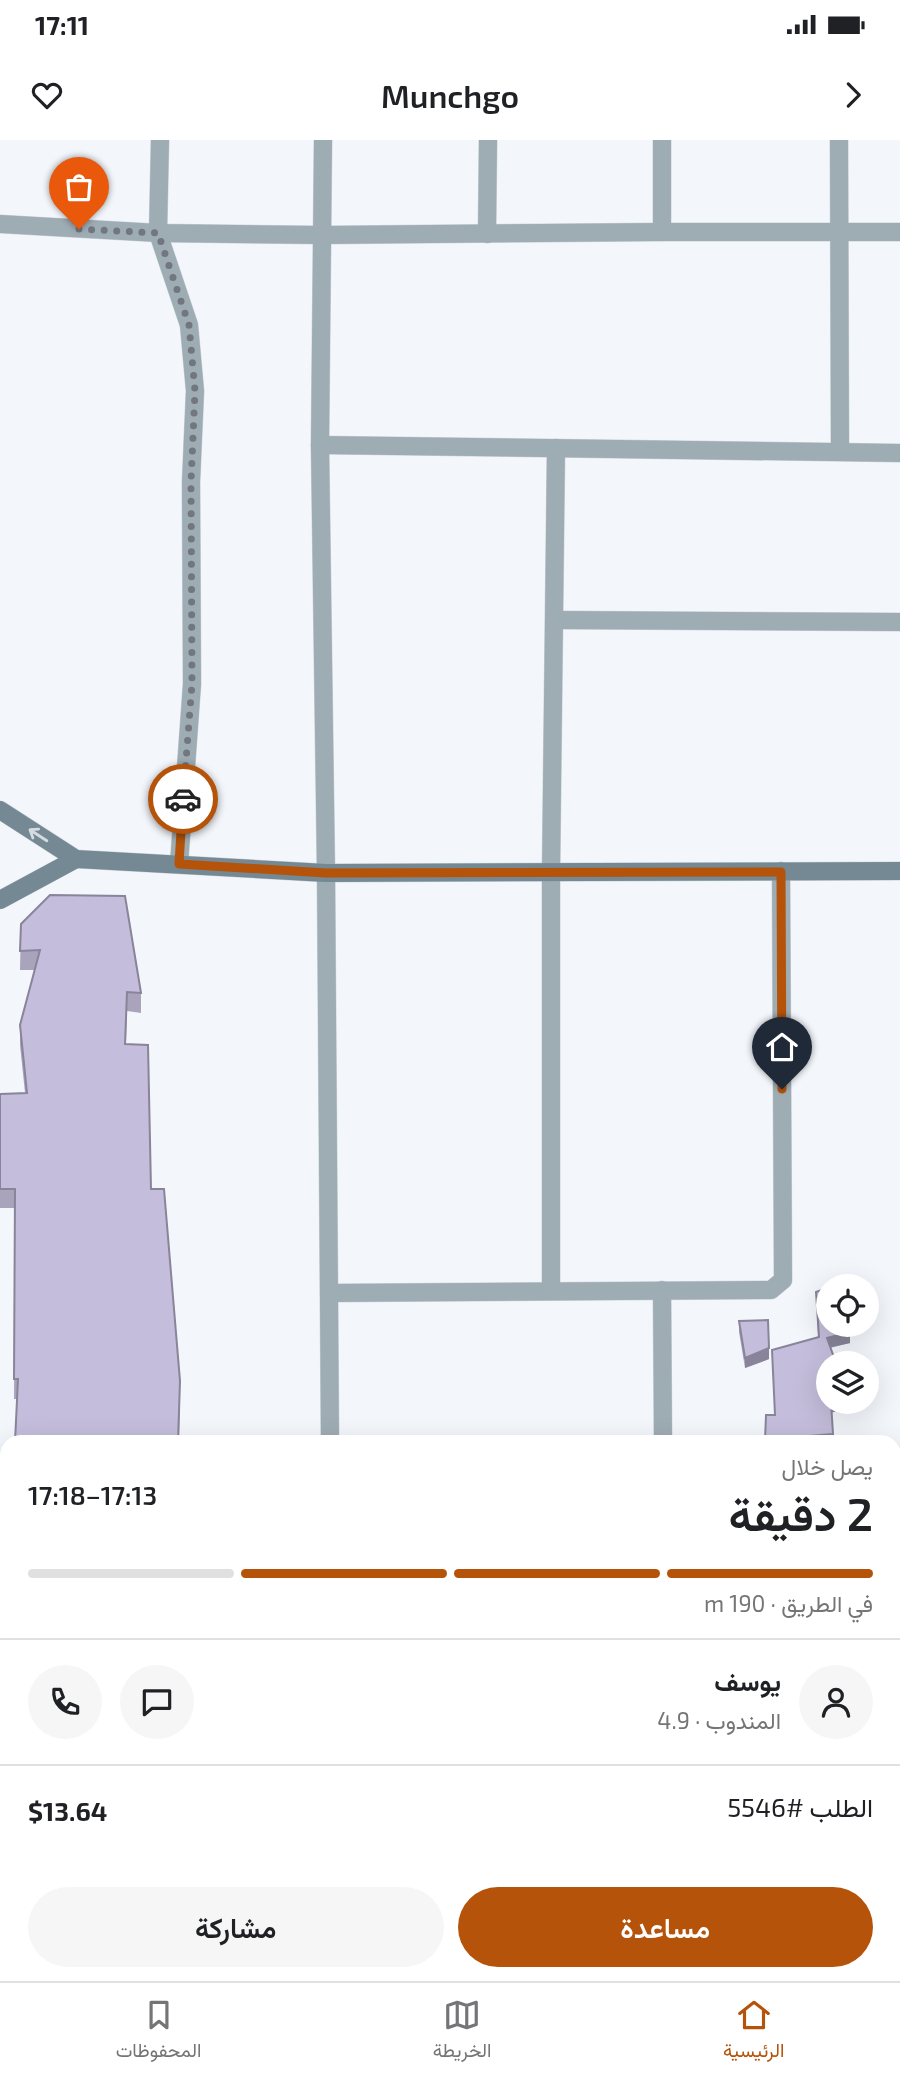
<!DOCTYPE html>
<html lang="ar">
<meta charset="utf-8">
<style>
:root{--surface:#fff;--page:#f6f6f6;--text:#202124;--muted:#757577;--line:#e0e0e0;--accent:#b45309}
body{margin:0;font-family:"Exo 2",Vazirmatn,sans-serif;background:var(--page);color:var(--text);direction:rtl;height:100vh;display:flex;flex-direction:column;font-size:26px;white-space:nowrap}
*{box-sizing:border-box;margin:0}
p{font-size:23px;color:var(--muted)}
.icon{flex:none;width:38px;height:38px;fill:none;stroke:currentColor;stroke-width:2;stroke-linecap:round;stroke-linejoin:round}
.map{position:relative;flex:1;overflow:hidden;direction:ltr}
.sheet{position:absolute;left:0px;top:1295px;width:901px;height:546px;display:flex;flex-direction:column;background:var(--surface);border-radius:21px 21px 0 0;box-shadow:0 7px 28px #0002;direction:rtl}
.sheet>*{flex:none}
.controls{position:absolute;left:816px;top:1134px;display:grid;gap:14px}
.controls a{display:grid;place-items:center;width:63px;height:63px;border-radius:50%;background:var(--surface);box-shadow:0 7px 28px #0002;font-size:35px}
.pin{position:absolute;display:grid;place-items:center;width:60px;height:60px;color:#fff;margin:-72px -30px;border-radius:50% 50% 50% 0;rotate:-45deg;box-shadow:0 0 7px #0007}
.pin .icon{rotate:45deg}
.courier{position:absolute;display:grid;place-items:center;width:70px;height:70px;margin:-35px;border:5px solid #b45309;border-radius:50%;background:#fff;color:#222;box-shadow:0 2px 9px #0007}
.head em{font-style:normal;font-weight:600}
.head div{display:flex;flex-direction:column-reverse}
.head{display:flex;align-items:center;justify-content:space-between;height:119px;padding:0 28px}
h1{font-size:46px;font-weight:600;line-height:52px}
.bar{display:grid;grid-template-columns:repeat(4,1fr);gap:10px 7px;align-content:center;height:84px;padding:0 28px}
.bar i{height:9px;border-radius:5px;background:var(--line)}
.bar .active{background:var(--accent)}
.bar p{grid-column:span 4}
.line{display:flex;align-items:center;gap:18px;padding:0 28px;border-top:2px solid var(--line)}
.line div{flex:1}
.round{display:grid;place-items:center;flex:none;width:74px;height:74px;border-radius:37px;background:var(--page)}
.primary-button{display:flex;gap:14px;margin-top:auto;padding:14px 28px}
.primary-button a{flex:1;height:80px;border-radius:42px;background:var(--accent);color:#fff;font-size:28px;font-weight:600;line-height:80px;text-align:center}
.primary-button a+a{background:var(--page);color:var(--text)}
.status{display:flex;justify-content:space-between;align-items:center;height:49px;padding:0 35px;background:var(--surface);direction:ltr}
.status svg{height:19px;fill:currentColor}
header{display:flex;justify-content:space-between;align-items:center;height:91px;padding:0 28px;background:var(--surface);font-size:32px;font-weight:600}
.tab-bar{display:flex;justify-content:space-around;align-items:center;height:98px;border-top:2px solid var(--line);background:var(--surface);font-size:19px;color:var(--muted)}
.tab-bar a{display:grid;justify-items:center;gap:4px}
.tab-bar .active{color:var(--accent)}
.map>svg:first-child{display:block}
.green{fill:#f3afec}
.lines{fill:none;stroke-linecap:round;stroke-linejoin:round}
.street-casing{stroke:#cfd3d9;stroke-width:19}
.secondary-casing{stroke:#cfd3d9;stroke-width:19}
.street{stroke:#9eacb4;stroke-width:18}
.secondary{stroke:#748993;stroke-width:18}
.wall{fill:#a9a3bc}
.shaded-wall{fill:#898499}
.building{fill:#c4bddb;stroke:#898499;stroke-width:2}
.oneway{stroke:#d5dcdf}
.done{stroke:#71767f;stroke-width:7;stroke-dasharray:0 12.6}
.route{stroke:#b45309;stroke-width:9}
</style>
<div class="status"><b>17:11</b><svg viewBox="0 0 49 12"><path d="M0 12V9h3v3zM5 12V6h3v6zM10 12V3h3v9zM15 12V0h3v12zM26 1h20v11H26zM47 4h2v5h-2z"/></svg></div>
<header><svg class="icon" aria-label="forward" viewBox="0 0 24 24"><path d="M9 5l7 7-7 7"/></svg>Munchgo<svg class="icon" aria-label="heart" viewBox="0 0 24 24"><path d="M12 20l-8-8c-3-5 5-10 8-4 3-6 11-1 8 4z"/></svg></header>
<div class="map">
<svg width="900" height="1841" viewBox="0 0 900 1841">
<rect width="100%" height="100%" fill="#f3f7fc"/>
<rect class="green" x="676" y="1834" width="130" height="7"/>
<g class="lines">
<defs>
<g id="street">
<polyline points="160,0 158,93 189,185 195,251 191,342 192,544 179,724"/>
<polyline points="323,0 320,305 326,733 330,1302"/>
<polyline points="839,0 840,311"/>
<polyline points="0,84 158,93 322,95 662,92 900,92"/>
<polyline points="662,92 662,0"/>
<polyline points="487,94 488,0"/>
<polyline points="320,305 900,313"/>
<polyline points="555,480 900,482"/>
<polyline points="662,1150 663,1302"/>
<polyline points="551,1151 551,732 556,308"/>
<polyline points="329,1153 771,1150 783,1140 781,731"/>
<polyline points="0,1364 7,1365"/>
<polyline points="894,1380 900,1380"/>
<polyline points="894,1586 900,1585"/>
<polyline points="894,1766 900,1766"/>
<polyline points="455,1834 456,1841"/>
<polyline points="666,1834 666,1841"/>
<polyline points="190,1841 190,1834"/>
<polyline points="324,1841 324,1834"/>
</g>
<g id="secondary">
<polyline points="0,670 76,719 326,733 900,731"/>
<polyline points="0,760 76,719"/>
</g>
</defs>
<use href="#street" class="street-casing"/>
<use href="#secondary" class="secondary-casing"/>
<use href="#street" class="street"/>
<use href="#secondary" class="secondary"/>
</g>
<g class="wall">
<polygon points="21,784 141,853 141,873 127,871 126,904 151,1049 180,1261 179,1302 15,1302 17,1259 14,1259 15,1068 0,1068 0,954 25,953 20,905 20,885 35,830 20,830"/>
<polygon points="816,1152 850,1203 830,1208 839,1270 831,1273 833,1302 765,1302 766,1275 775,1275 818,1197"/>
<polygon points="739,1181 769,1219 745,1228 739,1192"/>
<polygon points="894,1480 900,1496 900,1569 894,1570"/>
<polygon points="370,1834 415,1834 415,1837 409,1841 374,1841"/>
</g>
<g class="shaded-wall">
<polygon points="850,1192 850,1203 827,1208 827,1198"/>
<polygon points="769,1208 769,1219 745,1228 745,1218"/>
<polygon points="830,1262 840,1262 839,1270 830,1273"/>
<polygon points="403,1834 415,1834 415,1837 409,1841 391,1841"/>
<polygon points="498,1834 517,1834 505,1841 487,1841"/>
</g>
<g class="building">
<polygon points="50,755 125,756 141,853 127,852 125,904 148,905 151,1049 164,1049 180,1241 178,1302 15,1302 18,1239 14,1239 15,1049 0,1049 0,954 27,953 20,885 40,810 20,811 21,784"/>
<polygon points="828,1148 828,1185 848,1185 850,1192 827,1198 836,1223 828,1223 828,1262 831,1262 833,1294 798,1297 798,1302 765,1300 766,1275 775,1275 772,1210 819,1197 816,1152"/>
<polygon points="768,1180 769,1208 745,1218 739,1181"/>
<polygon points="895,1479 900,1496 900,1558 894,1559"/>
<polygon points="5,1747 7,1747 7,1834 181,1834 184,1837 191,1839 199,1834 301,1834 302,1841 0,1841 0,1791"/>
<polygon points="375,1834 403,1834 391,1841 379,1841"/>
<polygon points="476,1834 498,1834 487,1841 477,1841"/>
<polygon points="560,1834 636,1834 636,1841 561,1841"/>
</g>
<defs><path id="oneway-shaft" d="M-6 0H5M1.5-3L5.5 0L1.5 3" fill="none" stroke-width="1.6" stroke-linecap="round" stroke-linejoin="round" transform="scale(1.75)"/></defs>
<use class="oneway" href="#oneway-shaft" transform="translate(38 695) rotate(-147)"/>
<g class="lines">
<polyline class="done" points="79,89 158,93 189,185 195,251 191,342 192,544 183,659"/>
<polyline class="route" points="183,659 179,724 326,733 781,732 782,949"/>
</g>
</svg>
<div class="controls">
<a><svg class="icon" aria-label="locate" viewBox="0 0 24 24"><circle cx="12" cy="12" r="6"/><path d="M12 2v4M12 18v4M2 12h4M18 12h4"/></svg></a>
<a><svg class="icon" aria-label="layers" viewBox="0 0 24 24"><path d="M12 4l9 5-9 5-9-5zM3 14l9 5 9-5"/></svg></a>
</div>
<div class="pin" style="left:79px;top:89px;background:#ea580c"><svg class="icon" aria-label="bag" viewBox="0 0 24 24"><path d="M5 8h14l-1 12H6zM9 8a3 3 0 0 1 6 0"/></svg></div>
<div class="pin" style="left:782px;top:949px;background:#1f2937"><svg class="icon" aria-label="home" viewBox="0 0 24 24"><path d="M3 11l9-7 9 7M6 9v11h12V9"/></svg></div>
<div class="courier" style="left:183px;top:659px"><svg class="icon" aria-label="car" viewBox="0 0 24 24"><path d="M5 17H2v-5l4-1 3-4h7l3 4 3 1v5h-3M9 17h6M6 11h13"/><circle cx="7" cy="17" r="2"/><circle cx="17" cy="17" r="2"/></svg></div>
<section class="sheet">
<div class="head"><div><h1>2 دقيقة</h1><p>يصل خلال</p></div><em>17:13–17:18</em></div>
<div class="bar"><i class="active"></i><i class="active"></i><i class="active"></i><i></i><p>في الطريق · 190 m</p></div>
<div class="line" style="height:126px"><a class="round"><svg class="icon" aria-label="person" viewBox="0 0 24 24"><circle cx="12" cy="8" r="4"/><path d="M4 21q1-7 8-7t8 7"/></svg></a><div><b>يوسف</b><p>المندوب · 4.9</p></div><a class="round"><svg class="icon" aria-label="chat" viewBox="0 0 24 24"><path d="M4 5h16v11H9l-5 4z"/></svg></a><a class="round"><svg class="icon" aria-label="phone" viewBox="0 0 24 24"><path d="M5 4h4l2 5-3 2q2 4 5 5l2-3 5 2v4C11 20 4 13 5 4z"/></svg></a></div>
<div class="line" style="height:91px"><div>الطلب #5546</div><b>$13.64</b></div>
<div class="primary-button"><a>مساعدة</a><a>مشاركة</a></div>
</section>
</div>
<nav class="tab-bar">
<a class="active"><svg class="icon" aria-label="home" viewBox="0 0 24 24"><path d="M3 11l9-7 9 7M6 9v11h12V9"/></svg>الرئيسية</a>
<a><svg class="icon" aria-label="map" viewBox="0 0 24 24"><path d="M3 6l6-2 6 2 6-2v14l-6 2-6-2-6 2zM9 4v14M15 6v14"/></svg>الخريطة</a>
<a><svg class="icon" aria-label="saved" viewBox="0 0 24 24"><path d="M7 4h10v16l-5-4-5 4z"/></svg>المحفوظات</a>
</nav>
